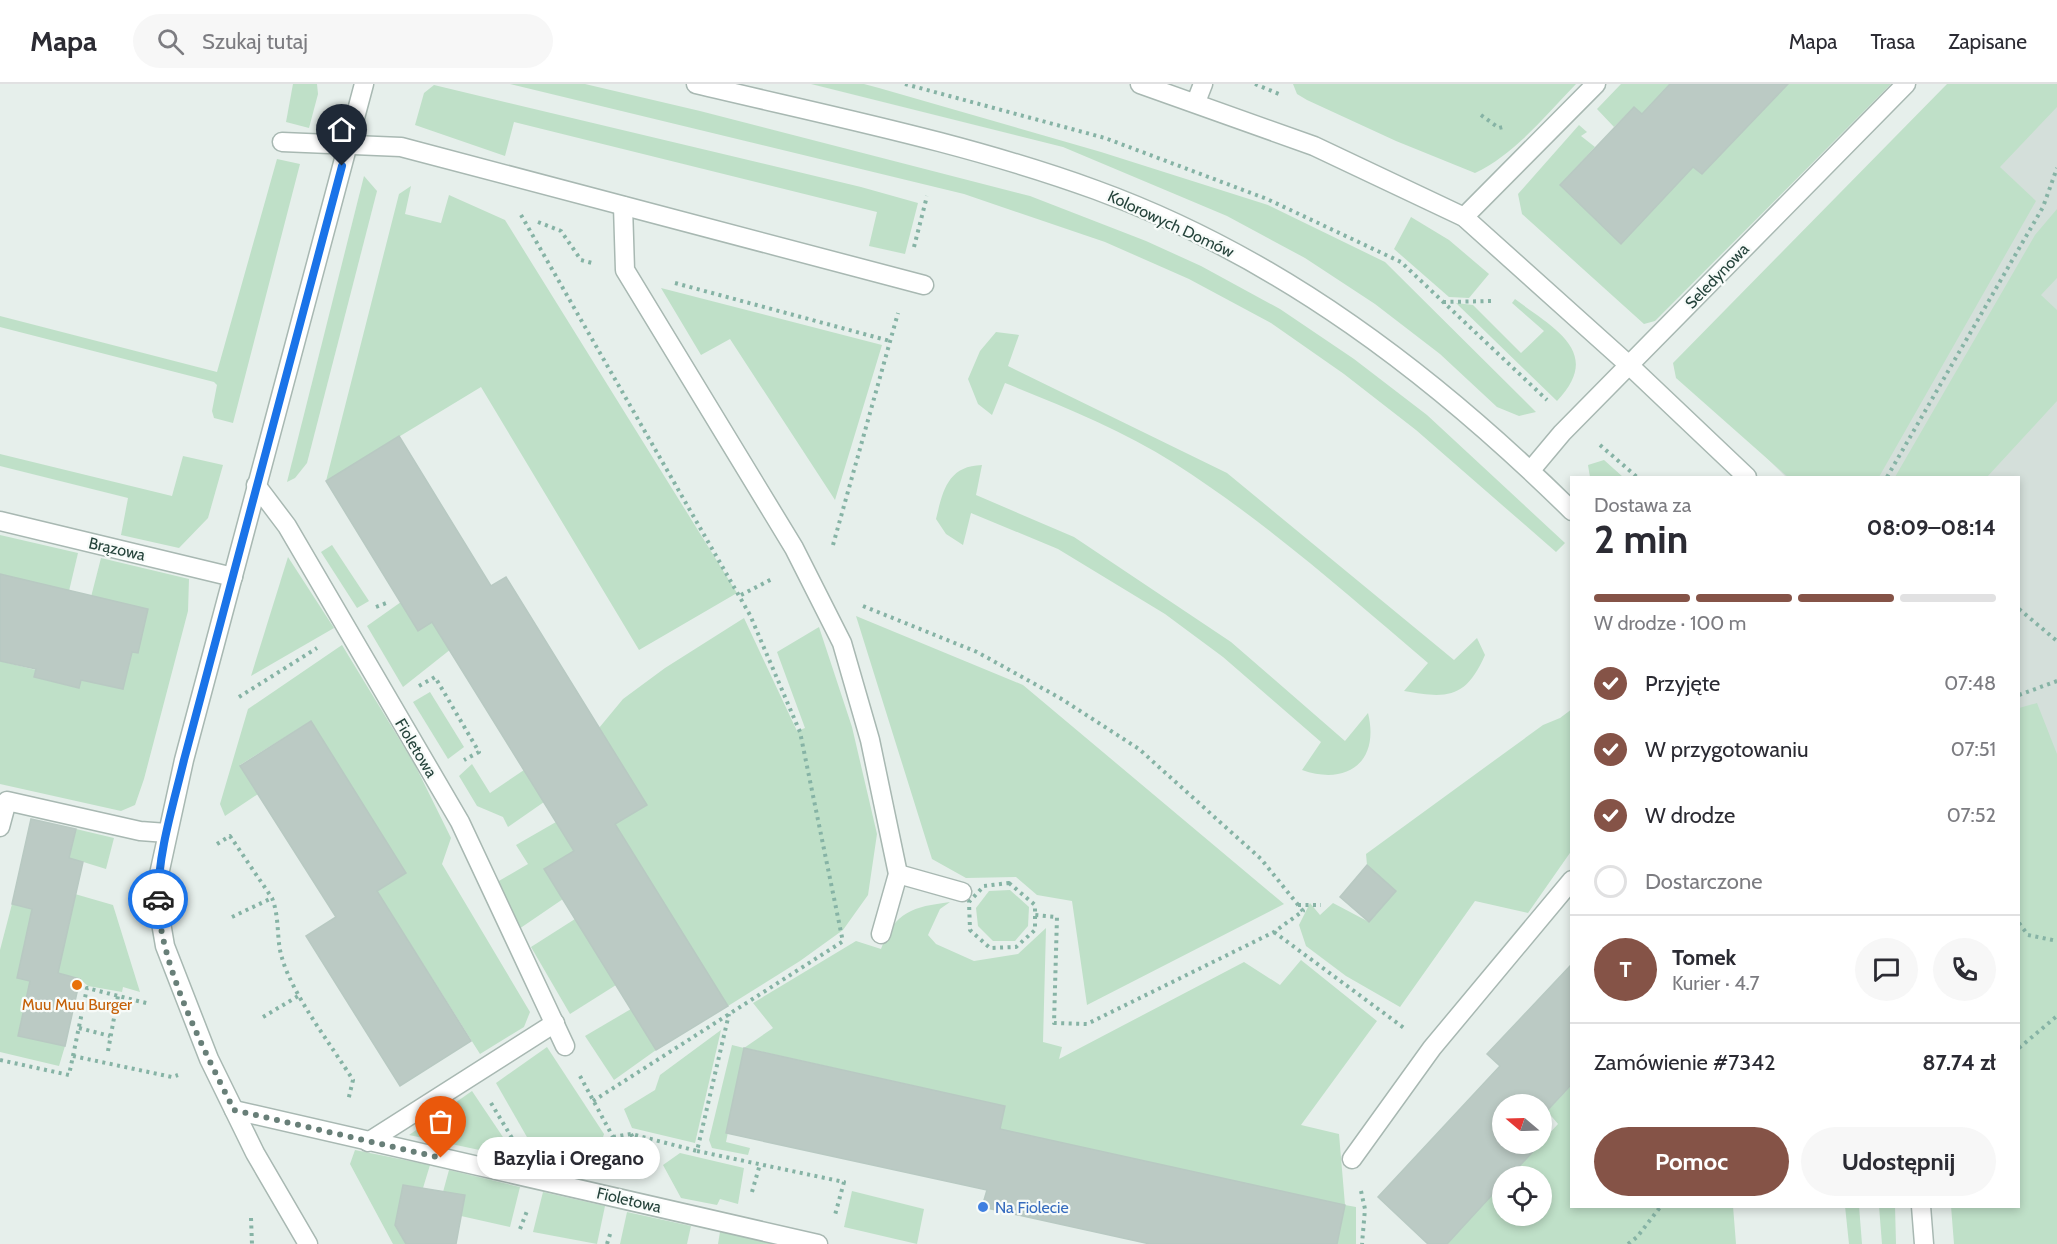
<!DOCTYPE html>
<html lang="pl">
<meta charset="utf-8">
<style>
:root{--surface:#fff;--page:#f7f7f7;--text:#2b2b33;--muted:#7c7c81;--line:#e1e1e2;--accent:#855347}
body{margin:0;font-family:Cabin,sans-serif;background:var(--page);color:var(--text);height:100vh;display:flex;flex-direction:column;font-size:22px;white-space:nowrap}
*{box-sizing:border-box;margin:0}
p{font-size:20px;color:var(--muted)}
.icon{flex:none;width:33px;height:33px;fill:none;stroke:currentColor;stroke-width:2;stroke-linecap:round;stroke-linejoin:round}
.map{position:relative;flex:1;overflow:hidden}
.drawer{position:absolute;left:1570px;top:392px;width:450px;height:732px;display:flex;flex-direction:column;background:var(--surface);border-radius:0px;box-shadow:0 3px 9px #0003}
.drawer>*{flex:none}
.needle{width:39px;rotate:289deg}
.controls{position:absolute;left:1492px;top:1010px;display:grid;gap:12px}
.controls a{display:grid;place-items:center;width:60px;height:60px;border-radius:50%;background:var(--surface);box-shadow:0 3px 9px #0003;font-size:30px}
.pin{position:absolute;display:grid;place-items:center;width:51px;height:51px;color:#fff;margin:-62px -26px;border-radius:50% 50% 50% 0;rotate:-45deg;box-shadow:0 0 6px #0007}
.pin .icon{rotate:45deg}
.courier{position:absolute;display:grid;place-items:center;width:60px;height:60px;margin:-30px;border:4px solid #1a73e8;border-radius:50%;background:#fff;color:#222;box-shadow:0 2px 8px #0007}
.bubble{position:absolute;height:42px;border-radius:21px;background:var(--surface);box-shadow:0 3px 9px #0003;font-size:20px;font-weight:700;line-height:42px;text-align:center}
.summary em{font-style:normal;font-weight:700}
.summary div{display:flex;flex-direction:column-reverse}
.summary{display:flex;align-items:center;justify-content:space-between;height:102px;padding:0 24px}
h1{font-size:39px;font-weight:700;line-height:45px}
.bar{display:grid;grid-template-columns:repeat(4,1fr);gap:9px 6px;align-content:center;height:72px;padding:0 24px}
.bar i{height:8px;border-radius:4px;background:var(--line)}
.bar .on{background:var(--accent)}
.bar p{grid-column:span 4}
.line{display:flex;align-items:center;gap:15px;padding:0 24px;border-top:2px solid var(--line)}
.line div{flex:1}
.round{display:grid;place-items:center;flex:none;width:63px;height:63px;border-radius:32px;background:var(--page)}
ol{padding:0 24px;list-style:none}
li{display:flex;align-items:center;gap:18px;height:66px}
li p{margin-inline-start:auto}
li .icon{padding:6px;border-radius:50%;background:var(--accent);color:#fff;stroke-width:4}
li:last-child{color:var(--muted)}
li i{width:33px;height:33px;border:3px solid var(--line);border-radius:50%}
.button{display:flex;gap:12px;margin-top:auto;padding:12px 24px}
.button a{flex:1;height:69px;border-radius:36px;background:var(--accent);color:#fff;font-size:24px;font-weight:700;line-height:69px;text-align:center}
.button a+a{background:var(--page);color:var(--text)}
header{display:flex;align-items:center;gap:36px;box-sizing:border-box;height:84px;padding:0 30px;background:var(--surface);border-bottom:2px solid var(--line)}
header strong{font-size:28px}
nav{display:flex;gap:33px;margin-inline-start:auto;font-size:21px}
.search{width:420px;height:54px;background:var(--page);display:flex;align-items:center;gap:15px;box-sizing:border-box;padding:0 21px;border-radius:33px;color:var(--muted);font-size:22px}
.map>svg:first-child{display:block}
.built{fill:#d4dfda}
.green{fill:#bfe0c8}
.building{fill:#bbcac4;stroke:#b8c9c2;stroke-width:1.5}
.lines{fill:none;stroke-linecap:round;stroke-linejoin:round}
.minor-casing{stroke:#a8b8b2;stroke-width:21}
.path{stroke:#86b3a5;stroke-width:4;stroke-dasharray:3 4.5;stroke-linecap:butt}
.minor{stroke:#fff;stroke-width:18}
.done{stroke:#687f78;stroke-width:6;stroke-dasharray:0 10.8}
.route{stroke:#1a73e8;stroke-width:8}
.food-dot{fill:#e8710a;stroke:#f7fbf9;stroke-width:2}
.shop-dot{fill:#3f7fe0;stroke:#f7fbf9;stroke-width:2}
.labels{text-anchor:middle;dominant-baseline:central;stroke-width:4.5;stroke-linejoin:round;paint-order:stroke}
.street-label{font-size:16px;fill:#24423a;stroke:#f7fbf9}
.food-label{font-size:16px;fill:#c56008;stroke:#f7fbf9}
.shop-label{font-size:16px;fill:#366cbe;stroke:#f7fbf9;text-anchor:start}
</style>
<header>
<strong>Mapa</strong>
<div class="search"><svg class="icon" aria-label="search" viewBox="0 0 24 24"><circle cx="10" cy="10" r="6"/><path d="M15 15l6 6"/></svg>Szukaj tutaj</div>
<nav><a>Mapa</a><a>Trasa</a><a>Zapisane</a></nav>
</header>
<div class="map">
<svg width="2057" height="1160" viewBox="0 0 2057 1160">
<rect width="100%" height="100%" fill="#e6efeb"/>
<polygon class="built" points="2057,0 2057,832 2019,764 2019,393 1786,393 1675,283"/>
<g class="green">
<polygon points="293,0 317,0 318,10 309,44 286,38"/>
<polygon points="510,0 585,0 700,27 1030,112 1146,157 1201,182 1280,225 1354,275 1427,331 1565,459 1556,468 1416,346 1344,290 1271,239 1189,195 1105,158 964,110"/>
<polygon points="811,0 864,0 879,4 1101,68 1268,121 1385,178 1536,328 1519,332 1497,323 1440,270 1375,220 1305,174 1227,132 1063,63"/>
<path d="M1293,0h283c-32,33 -60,69 -101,89l-79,-32 -89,-41 -10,-6z"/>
<polygon points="1621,0 1670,0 1642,30 1634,23 1614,43 1597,25"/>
<polygon points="1788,0 1891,0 1655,237 1644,240 1522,130 1518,110 1579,41 1587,48 1581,52 1595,63 1560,101 1621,159 1693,83 1702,90"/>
<polygon points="1947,0 2057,0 2057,23 2000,83 2036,117 1879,393 1788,393 1676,294 1673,279"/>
<polygon points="434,1 861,103 918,119 905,170 869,162 877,128 514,38 505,72 415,41 424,9"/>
<polygon points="277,75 300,80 233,339 214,334 212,327 217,301 214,298 0,243 0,232 217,288"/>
<polygon points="364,92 377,107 307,379 295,394 287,398"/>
<polygon points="411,102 405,130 441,139 449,111 505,136 737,509 639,566 481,303 326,397 399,110"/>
<polygon points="2057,125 2057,194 2041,211 2057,226 2057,317 1987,393 1895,393 2035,151"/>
<polygon points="1411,133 1449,156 1489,190 1469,214 1449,213 1394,165"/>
<polygon points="661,204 882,261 835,416 730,255 701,271"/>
<path d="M1515,215c38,29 89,53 42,102l-101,-98 17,2 48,48 23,-22 -32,-28z"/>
<path d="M996,248l23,3 -11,31 219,107 227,187 23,-22 8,17c-19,43 -37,44 -81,36l24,-28c-82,-70 -163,-142 -254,-200 -52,-33 -112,-57 -169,-80l-13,32 -14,-11 -10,-25 12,-28z"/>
<polygon points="0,370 172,412 183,372 223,381 208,434 179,464 121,451 128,414 0,382"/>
<polygon points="1604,376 1623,393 1590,393 1588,381"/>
<path d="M982,381l-6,30 98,42 157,105 114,99 23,-28c12,49 -21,73 -66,57l19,-28 -98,-85 -58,-43 -107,-65 -87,-36 -8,32 -17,-11 -10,-15c7,-29 12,-53 46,-54z"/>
<polygon points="0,451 78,469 69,507 0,490"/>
<polygon points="332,461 369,517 357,524 321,468"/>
<polygon points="288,473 334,544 251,592"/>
<polygon points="101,474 189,495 188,527 144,695 135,721 121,727 0,700 0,577 36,586 34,593 78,604 81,596 123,605 132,568 91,513"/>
<polygon points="401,518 432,538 451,565 403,603 367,542"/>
<polygon points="856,532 1023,601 1284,820 1087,921 1072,817 1037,811 1016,793 966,794 932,775"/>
<polygon points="744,534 797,647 805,644 777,568 819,543 852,643 877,750 868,811 843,846 800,877 728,922 615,740 647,721 599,644 623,615 665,584"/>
<polygon points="342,561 415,681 451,754 442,780 530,928 524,943 480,970 377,807 406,789 311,637 240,681 258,710 225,732 220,720 248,625"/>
<polygon points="430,608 464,663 448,675 413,618"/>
<polygon points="2037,619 2057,670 2057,1160 1954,1160 1951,1122 2019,1122 2019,624"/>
<polygon points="1572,625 1572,766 1528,829 1475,817 1400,923 1346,892 1306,862 1299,841 1310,819 1320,831 1333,819 1369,838 1396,807 1367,781 1366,770 1543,641 1560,634"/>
<polygon points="472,680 490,709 524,686 544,718 508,743 503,733 477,722 459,692"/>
<polygon points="556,738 574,767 545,785 563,815 519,845 492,801 528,780 516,761"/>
<polygon points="76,745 114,754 106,785 77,776 68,808 113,821 140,908 123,903 122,908 88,902 80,895 58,889 64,862 26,854 17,894 30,897 18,951 65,962 59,982 0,968 0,866 12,820 55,830"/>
<polygon points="1010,806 1029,823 1028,842 1015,857 993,857 978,842 976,824 989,807"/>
<path d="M950,818l-10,7 -12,26 8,9 38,17 44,-7 28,-26 -3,114 19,5 -3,12 185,-97 36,23 21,-25 76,61 -76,104 38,9 6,71 11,2v37h-19l8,-39 -345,-76 5,-23 -260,-58 -19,94 24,6 -2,7 -36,-7 -3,-8 23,-95 12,3 29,-20 -20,-25 103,-62 25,8c14,-38 32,-42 69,-47z"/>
<polygon points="575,835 616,901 570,930 531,863"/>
<polygon points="631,925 656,966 614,996 585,952"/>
<polygon points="721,946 695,1059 632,1044 624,1025 655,1006 660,991"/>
<polygon points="547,963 604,1050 591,1092 543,1081 496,999"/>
<polygon points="1572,1001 1572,1122 1733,1122 1736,1160 1447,1160 1503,1099 1503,1131 1542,1131 1542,1092 1510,1092 1558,1040 1547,1027"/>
<polygon points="472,1007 517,1074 409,1051"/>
<polygon points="355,1066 430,1081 423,1104 403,1101 395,1141 406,1160 393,1160 350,1080"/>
<polygon points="680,1069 744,1084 738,1120 720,1115 717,1121 681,1114 663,1081"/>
<polygon points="449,1086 520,1103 510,1143 461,1132 443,1108"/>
<polygon points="852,1107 924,1125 917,1160 844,1143"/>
<polygon points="543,1108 605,1122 597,1160 533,1148"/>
<polygon points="1845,1122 1859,1122 1862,1160 1849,1160"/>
<polygon points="1879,1122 1895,1122 1896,1160 1882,1160"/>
<polygon points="627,1128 691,1142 687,1160 620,1160"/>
<polygon points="720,1148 775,1158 776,1160 718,1160"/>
</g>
<g class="building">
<polygon points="1670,0 1788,0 1702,90 1693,83 1621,160 1560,101 1634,23 1642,30"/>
<polygon points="399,352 491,502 506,493 647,721 615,740 728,922 656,966 544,785 574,767 432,538 418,547 326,397"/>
<polygon points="0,490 148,525 138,569 132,568 123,605 81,596 79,604 34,593 36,585 0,577"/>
<polygon points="311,637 406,789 377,807 471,957 400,1002 306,852 336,833 240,682"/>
<polygon points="31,735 76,745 69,774 83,778 58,889 80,895 65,962 18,952 30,897 17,894 32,825 12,820"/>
<polygon points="1367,781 1396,807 1369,838 1340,813"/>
<polygon points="1572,880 1572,1000 1542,1032 1542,1020 1503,1020 1503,1059 1541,1059 1510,1092 1503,1092 1503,1099 1447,1160 1428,1160 1378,1113 1500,982 1487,970"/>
<polygon points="744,964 1005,1022 1000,1045 1345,1121 1337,1160 1150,1160 982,1123 987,1106 726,1049"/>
<polygon points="403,1101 465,1111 456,1160 406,1160 395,1141"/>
</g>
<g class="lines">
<defs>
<g id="minor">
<path d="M696,0c134,32 271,59 400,106 184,67 338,185 476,321"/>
<polyline points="1140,0 1314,62 1464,133 1630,282 1747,393"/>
<polyline points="1196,18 1203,0"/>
<polyline points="282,58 401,63 924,201"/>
<polyline points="623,122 625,186 794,464 842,559 870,656 898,790 881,850"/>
<polyline points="1464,133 1596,0"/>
<polyline points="1531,386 1562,349 1906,0"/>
<polyline points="256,401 287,442 460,738 565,962"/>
<polyline points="0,437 233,493"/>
<polyline points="0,743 7,717 140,747 167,749"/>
<polyline points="898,790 962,808"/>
<polyline points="234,1026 818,1160"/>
<polyline points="368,1058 555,939"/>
<polyline points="1352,1075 1432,964 1572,796"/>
<polyline points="1921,1122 1924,1160"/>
<polyline points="308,1160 255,1069 209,975 165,862 159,827 158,795 184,676 364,0"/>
</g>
</defs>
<use href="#minor" class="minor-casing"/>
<g class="path">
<polyline points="905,0 1105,54 1267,115 1401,178 1547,316"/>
<polyline points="1255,0 1279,10"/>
<polyline points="1481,31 1499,44 1503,43"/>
<polyline points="521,131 750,531 800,648 843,858"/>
<polyline points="538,138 561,147 581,176 592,179"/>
<polyline points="914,163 927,112"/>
<polyline points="675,199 890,257"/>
<polyline points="1443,218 1493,217"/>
<polyline points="1600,361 1637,393"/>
<polyline points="1887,393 2043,123 2057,84"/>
<polyline points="833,461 898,229"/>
<polyline points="741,511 772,495"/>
<polyline points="863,522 977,568 1060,614 1139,665 1261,775 1303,827 1274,848 1087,940 1054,939 1057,833 1035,831"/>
<polyline points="376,523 389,518"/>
<polyline points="2019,525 2057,557"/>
<polyline points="419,602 435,593 479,668 464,676"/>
<polyline points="2019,611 2057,597"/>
<polyline points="239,613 317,564"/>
<path d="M217,760l13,-8 42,62c8,20 4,41 10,60 11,38 50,88 71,122l-5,21"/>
<polygon points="1009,799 1035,821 1035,846 1016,863 990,864 970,846 969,818 984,802"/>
<polyline points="1298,821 1321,821"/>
<polyline points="232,833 272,814"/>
<polyline points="2019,839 2028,851 2057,857"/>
<polyline points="1274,848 1404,944"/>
<polyline points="263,933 300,911"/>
<polyline points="79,944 110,952"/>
<polyline points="2019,964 2057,932"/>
<polyline points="108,967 118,912"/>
<polyline points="73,972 87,904 150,920"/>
<polyline points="0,976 69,991 73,972 172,993 178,991"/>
<polyline points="580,992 613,1053 606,1077"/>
<polyline points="593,1017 845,856"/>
<polyline points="491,1019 512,1054"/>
<polyline points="631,1050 648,1084"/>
<polyline points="613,1053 631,1050 697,1067 729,930"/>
<polyline points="697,1067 844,1098 835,1131"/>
<polyline points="1361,1107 1365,1125 1362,1160"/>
<polyline points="752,1108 760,1080"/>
<polyline points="251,1134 252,1160"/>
<polyline points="520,1145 527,1127"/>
<polyline points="607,1160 611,1147"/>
<polyline points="1628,1160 1637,1153 1661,1122"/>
</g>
<use href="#minor" class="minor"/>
</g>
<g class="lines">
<path class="done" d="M158,815c1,65 47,153 76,211l207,48"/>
<path class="route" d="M158,815c0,-46 15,-93 26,-139l158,-594"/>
</g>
<circle class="food-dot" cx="77" cy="901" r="6"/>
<circle class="shop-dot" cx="983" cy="1123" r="6"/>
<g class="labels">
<g class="street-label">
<text transform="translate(1171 140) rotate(25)">Kolorowych Domów</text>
<text transform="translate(1717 192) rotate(-46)">Seledynowa</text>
<text transform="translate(117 465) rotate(13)">Brązowa</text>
<text transform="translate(416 664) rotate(59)">Fioletowa</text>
<text transform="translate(629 1116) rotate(13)">Fioletowa</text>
</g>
<g class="food-label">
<text x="77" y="920">Muu Muu Burger</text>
</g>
<g class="shop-label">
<text x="995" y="1123">Na Fiolecie</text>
</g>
</g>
</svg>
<div class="controls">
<a><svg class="needle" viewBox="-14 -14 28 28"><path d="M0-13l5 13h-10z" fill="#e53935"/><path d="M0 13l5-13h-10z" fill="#7c7c81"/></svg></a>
<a><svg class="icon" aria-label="locate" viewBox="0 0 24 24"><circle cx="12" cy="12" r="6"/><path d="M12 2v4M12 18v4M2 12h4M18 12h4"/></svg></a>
</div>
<div class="pin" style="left:441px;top:1074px;background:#ea580c"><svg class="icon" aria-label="bag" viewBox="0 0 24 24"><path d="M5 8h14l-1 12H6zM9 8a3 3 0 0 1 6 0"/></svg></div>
<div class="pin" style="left:342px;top:82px;background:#1f2937"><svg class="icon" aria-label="home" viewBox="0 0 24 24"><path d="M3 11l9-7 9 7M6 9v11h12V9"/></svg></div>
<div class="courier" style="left:158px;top:815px"><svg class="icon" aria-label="car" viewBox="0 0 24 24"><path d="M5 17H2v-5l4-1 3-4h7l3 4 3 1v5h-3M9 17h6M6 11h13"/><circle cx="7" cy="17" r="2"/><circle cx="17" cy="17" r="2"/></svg></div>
<div class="bubble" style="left:477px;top:1053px;width:183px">Bazylia i Oregano</div>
<section class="drawer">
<div class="summary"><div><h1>2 min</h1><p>Dostawa za</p></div><em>08:09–08:14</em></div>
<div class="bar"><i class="on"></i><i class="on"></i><i class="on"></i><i></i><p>W drodze · 100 m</p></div>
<ol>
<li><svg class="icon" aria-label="check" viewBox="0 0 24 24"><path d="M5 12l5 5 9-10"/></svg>Przyjęte<p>07:48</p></li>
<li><svg class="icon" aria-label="check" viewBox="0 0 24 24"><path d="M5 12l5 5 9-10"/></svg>W przygotowaniu<p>07:51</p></li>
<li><svg class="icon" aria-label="check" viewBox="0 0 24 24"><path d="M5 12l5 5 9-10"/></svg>W drodze<p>07:52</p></li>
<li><i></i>Dostarczone</li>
</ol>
<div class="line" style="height:108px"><b class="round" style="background:var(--accent);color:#fff">T</b><div><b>Tomek</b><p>Kurier · 4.7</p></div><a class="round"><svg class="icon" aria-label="chat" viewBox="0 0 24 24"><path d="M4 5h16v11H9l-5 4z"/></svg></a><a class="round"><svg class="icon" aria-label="phone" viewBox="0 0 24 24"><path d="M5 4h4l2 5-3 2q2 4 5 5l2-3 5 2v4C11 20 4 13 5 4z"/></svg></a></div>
<div class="line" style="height:78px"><div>Zamówienie #7342</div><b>87.74 zł</b></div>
<div class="button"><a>Pomoc</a><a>Udostępnij</a></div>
</section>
</div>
